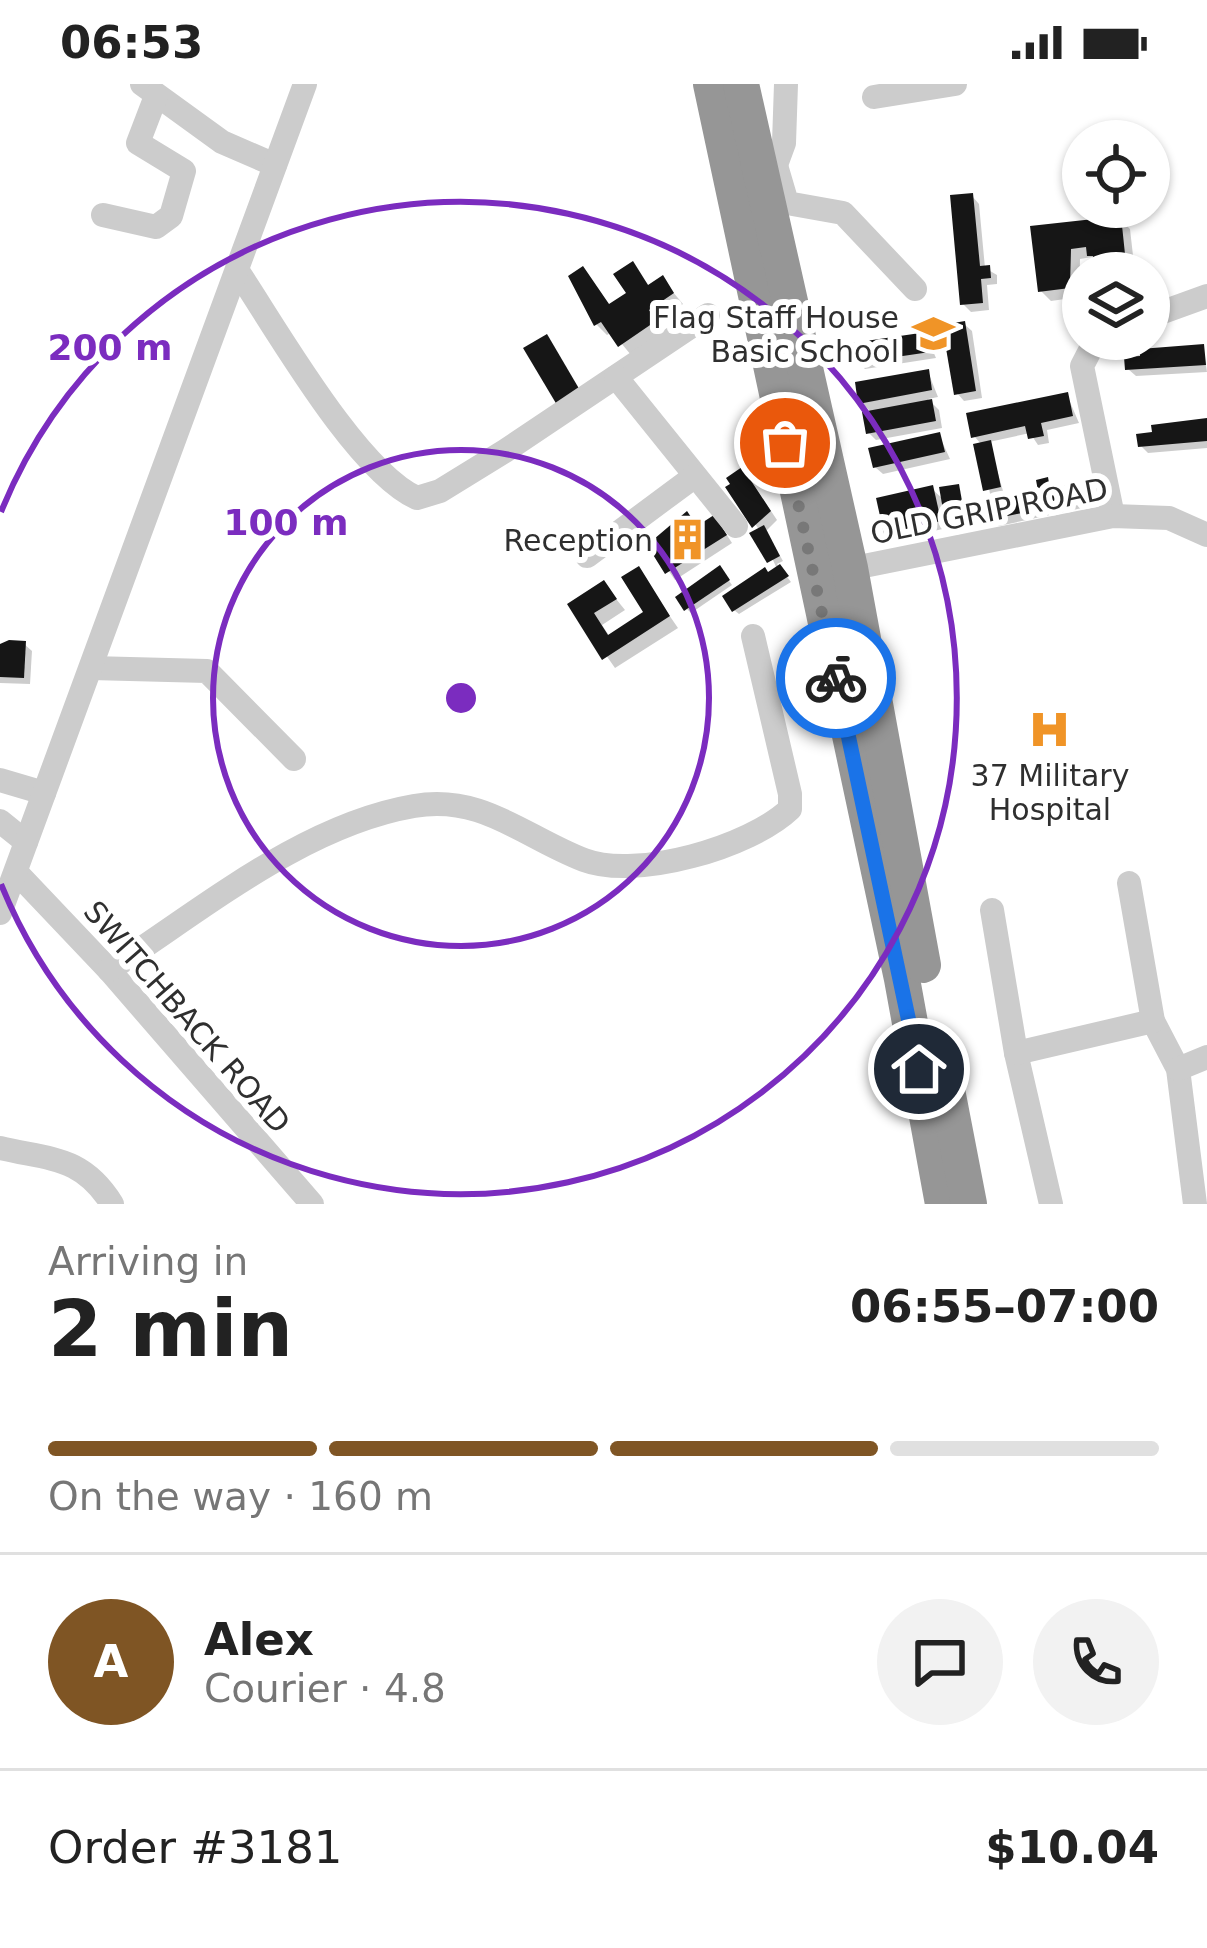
<!DOCTYPE html>
<meta charset="utf-8">
<style>
:root{--surface:#fff;--page:#f2f2f2;--text:#222;--muted:#767676;--line:#e0e0e0;--accent:#7f5524}
body{margin:0;font-family:"DejaVu Sans",sans-serif;background:var(--page);color:var(--text);height:100vh;display:flex;flex-direction:column;font-size:45px;white-space:nowrap}
*{box-sizing:border-box;margin:0}
p{font-size:39px;color:var(--muted)}
.icon{flex:none;width:66px;height:66px;fill:none;stroke:currentColor;stroke-width:2;stroke-linecap:round;stroke-linejoin:round}
.map{position:relative;height:1120px;overflow:hidden}
.details{display:flex;flex-direction:column;background:var(--surface);flex:1}
.details>*{flex:none}
.controls{position:absolute;left:1062px;top:36px;display:grid;gap:24px}
.controls a{display:grid;place-items:center;width:108px;height:108px;border-radius:50%;background:var(--surface);box-shadow:0 3px 9px #0004;font-size:60px}
.pin{position:absolute;display:grid;place-items:center;width:102px;height:102px;color:#fff;margin:-51px;border:6px solid #fff;border-radius:50%;box-shadow:0 3px 12px #0007}
.courier{position:absolute;display:grid;place-items:center;width:120px;height:120px;margin:-60px;border:9px solid #1a73e8;border-radius:50%;background:#fff;color:#222;box-shadow:0 3px 15px #0007}
.head em{font-style:normal;font-weight:700}
.head div{display:flex;flex-direction:column-reverse}
.head{display:flex;align-items:center;justify-content:space-between;height:204px;padding:0 48px}
h1{font-size:78px;font-weight:700;line-height:90px}
.bar{display:grid;grid-template-columns:repeat(4,1fr);gap:18px 12px;align-content:center;height:144px;padding:0 48px}
.bar i{height:15px;border-radius:9px;background:var(--line)}
.bar .active{background:var(--accent)}
.bar p{grid-column:span 4}
.line{display:flex;align-items:center;gap:30px;padding:0 48px;border-top:3px solid var(--line)}
.line div{flex:1}
.round{display:grid;place-items:center;flex:none;width:126px;height:126px;border-radius:63px;background:var(--page)}
.status{display:flex;justify-content:space-between;align-items:center;height:84px;padding:0 60px;background:var(--surface);direction:ltr}
.status svg{height:33px;fill:currentColor}
.map>svg:first-child{display:block}
.shadow{fill:#0003}
.building{fill:#161616}
.lines{fill:none;stroke-linecap:round;stroke-linejoin:round}
.minor{stroke:#ccc;stroke-width:24}
.highway{stroke:#969696;stroke-width:36}
.done{stroke:#787878;stroke-width:12;stroke-dasharray:0 21.6}
.route{stroke:#1a73e8;stroke-width:15}
.ring{fill:none;stroke:#7b2cbf;stroke-width:6}
.labels{text-anchor:middle;dominant-baseline:central;stroke-width:12;stroke-linejoin:round;paint-order:stroke}
.poi-label{font-size:30px;fill:#2f2f2f;stroke:#fff;text-anchor:end}
.street-label{font-size:30px;fill:#2f2f2f;stroke:#fff}
.centre{fill:#7b2cbf;stroke:#fff;stroke-width:6}
.ring-label{font-size:36px;text-anchor:middle;font-weight:bold;fill:#7b2cbf;stroke:#fff;stroke-width:12;stroke-linejoin:round;paint-order:stroke}
</style>
<div class="status"><b>06:53</b><svg viewBox="0 0 49 12"><path d="M0 12V9h3v3zM5 12V6h3v6zM10 12V3h3v9zM15 12V0h3v12zM26 1h20v11H26zM47 4h2v5h-2z"/></svg></div>
<div class="map">
<svg width="1207" height="1120" viewBox="0 0 1207 1120">
<rect width="100%" height="100%" fill="#fff"/>
<g class="shadow">
<polygon points="972,112 979,120 985,184 997,191 997,200 987,201 989,226 971,228 963,220"/>
<polygon points="1120,135 1130,145 1135,189 1098,189 1092,173 1080,175 1079,213 1051,217 1040,206 1034,145"/>
<polygon points="632,181 650,203 662,195 683,220 657,238 664,249 631,271 612,248 607,251 597,241 572,193 583,186 611,223 631,210"/>
<polygon points="964,240 972,247 982,314 964,317 957,309"/>
<polygon points="926,251 936,274 865,285 858,278"/>
<polygon points="1203,263 1207,288 1136,292 1128,285"/>
<polygon points="928,288 938,313 928,315 939,326 942,344 876,356 869,349 872,329 861,318"/>
<polygon points="1067,311 1079,339 1047,346 1049,359 1038,361 1030,349 989,358 1003,407 990,410 982,361 974,352"/>
<polygon points="1207,337 1207,364 1148,369 1140,361"/>
<polygon points="939,351 950,375 883,390 875,383"/>
<polygon points="749,394 777,436 766,447 783,477 777,480 791,498 739,530 734,526 777,485 760,447 730,404"/>
<polygon points="1047,397 1054,404 1086,400 1096,421 999,442 992,435 1042,409"/>
<polygon points="958,403 968,438 952,440 944,433 947,444 894,456 887,448 932,405 944,416"/>
<polygon points="721,442 732,459 675,496 651,462"/>
<polygon points="638,486 678,544 615,584 571,521 604,500 625,526 602,541 610,553 648,529"/>
<polygon points="724,490 732,501 691,529 687,525"/>
<polygon points="24,560 32,567 30,600 0,599 0,563"/>
</g>
<g class="building">
<polygon points="973,109 980,182 990,181 991,194 981,195 983,219 960,221 950,111"/>
<polygon points="1121,132 1127,189 1095,189 1093,172 1087,172 1086,163 1071,165 1070,204 1038,208 1030,142"/>
<polygon points="633,177 648,201 663,191 674,209 649,226 656,237 618,263 601,238 594,242 568,192 583,182 609,220 626,209 613,190"/>
<polygon points="965,237 976,307 954,311 942,241"/>
<polygon points="927,248 930,268 855,279 852,259"/>
<polygon points="547,250 581,308 557,321 523,264"/>
<polygon points="1204,260 1206,281 1125,286 1124,273 1140,272 1140,265"/>
<polygon points="929,285 932,306 858,320 855,298"/>
<polygon points="1068,308 1073,332 1041,339 1044,352 1028,355 1025,342 971,354 966,329"/>
<polygon points="932,315 936,337 866,350 862,328"/>
<polygon points="1207,334 1207,357 1138,363 1136,350 1152,348 1151,341"/>
<polygon points="940,348 945,368 873,384 868,364"/>
<polygon points="991,356 1001,403 983,407 973,360"/>
<polygon points="742,383 771,427 752,444 725,403 730,400 726,394"/>
<polygon points="1048,393 1050,405 1087,397 1091,414 989,436 985,418 1038,407 1036,396"/>
<polygon points="959,400 965,434 945,437 939,403"/>
<polygon points="933,401 941,437 884,450 876,414"/>
<polygon points="687,427 697,442 714,431 727,451 665,490 647,461"/>
<polygon points="764,441 780,472 767,479 749,449"/>
<polygon points="780,480 789,492 732,528 722,512 765,483 768,488"/>
<polygon points="720,481 730,496 684,527 675,513"/>
<polygon points="639,482 670,532 602,576 567,520 604,496 617,515 594,529 608,551 643,528 621,493"/>
<polygon points="9,556 26,557 24,594 0,593 0,560"/>
</g>
<g class="lines">
<g class="minor">
<polyline points="142,0 222,58 275,81"/>
<polyline points="874,13 955,0"/>
<polyline points="777,85 787,119 843,129 915,205"/>
<polyline points="770,97 784,59 786,0"/>
<polyline points="103,131 156,143 171,132 184,87 138,59 156,12"/>
<path d="M239,189c38,57 118,198 178,225l23,-7 65,-40 203,-136"/>
<polyline points="1149,233 1207,212"/>
<polyline points="1096,255 1082,282 1113,432"/>
<polyline points="616,293 736,442"/>
<polyline points="587,472 695,392"/>
<polyline points="839,487 1113,432 1169,434 1207,451"/>
<polyline points="91,584 207,587 294,675"/>
<polyline points="0,696 44,709"/>
<polyline points="0,737 26,758"/>
<polyline points="16,788 109,886 312,1120"/>
<polyline points="1129,799 1153,937 1178,985 1195,1120"/>
<polyline points="992,826 1016,969 1051,1120"/>
<polyline points="0,829 305,0"/>
<path d="M109,886c93,-60 194,-145 305,-164 68,-12 110,31 170,54 53,20 166,-13 206,-51v-15l-37,-158"/>
<polyline points="1016,969 1153,937"/>
<polyline points="1178,985 1207,973"/>
<path d="M0,1064c51,12 82,8 112,56"/>
</g>
<g class="highway">
<polyline points="711,0 902,895 943,1120"/>
<polyline points="741,0 850,484 923,881"/>
<polyline points="947,1006 969,1120"/>
</g>
</g>
<g class="lines">
<polyline class="done" points="785,359 836,594"/>
<polyline class="route" points="836,594 919,985"/>
</g>
<g class="ring">
<circle cx="461" cy="614" r="248"/>
<path d="M1 428A496 496 0 1 1 1 800"/>
</g>
<defs>
<symbol id="school-bare" viewBox="-9 -9 18 18"><path d="M0-5L7-2L0 1L-7-2ZM-4 1L0 2.5L4 1V4Q0 6-4 4Z" fill="#f09427" stroke="#fff" stroke-width="2.5" paint-order="stroke"/></symbol>
<symbol id="building-bare" viewBox="-9 -9 18 18"><path d="M-4-6H4V6H1V3H-1V6H-4ZM-2.5-4.3h1.7v1.8h-1.7ZM.8-4.3h1.7v1.8H.8ZM-2.5-1h1.7V.8h-1.7ZM.8-1h1.7V.8H.8Z" fill="#f09427" stroke="#fff" stroke-width="2.5" paint-order="stroke"/></symbol>
<symbol id="hospital-bare" viewBox="-9 -9 18 18"><path d="M-5-5h3v3.5h4V-5h3V5h-3V1.5h-4V5h-3Z" fill="#f09427" stroke="#fff" stroke-width="2.5" paint-order="stroke"/></symbol>
</defs>
<g fill-rule="evenodd">
<use href="#school-bare" x="904" y="220" width="59" height="59"/>
<use href="#building-bare" x="658" y="426" width="59" height="59"/>
<use href="#hospital-bare" x="1020" y="616" width="59" height="59"/>
</g>
<g class="labels">
<g class="poi-label">
<text x="899" y="233">Flag Staff House<tspan x="899" dy="34">Basic School</tspan></text>
<text x="653" y="456">Reception</text>
<text x="1050" y="691" text-anchor="middle">37 Military<tspan x="1050" dy="34">Hospital</tspan></text>
</g>
<g class="street-label">
<text transform="translate(989 427) rotate(-11)">OLD GRIP ROAD</text>
<text transform="translate(187 933) rotate(49)">SWITCHBACK ROAD</text>
</g>
</g>
<circle cx="461" cy="614" r="18" class="centre"/>
<g class="ring-label">
<text x="110" y="276">200 m</text>
<text x="286" y="451">100 m</text>
</g>
</svg>
<div class="controls">
<a><svg class="icon" aria-label="locate" viewBox="0 0 24 24"><circle cx="12" cy="12" r="6"/><path d="M12 2v4M12 18v4M2 12h4M18 12h4"/></svg></a>
<a><svg class="icon" aria-label="layers" viewBox="0 0 24 24"><path d="M12 4l9 5-9 5-9-5zM3 14l9 5 9-5"/></svg></a>
</div>
<div class="pin" style="left:785px;top:359px;background:#ea580c"><svg class="icon" aria-label="bag" viewBox="0 0 24 24"><path d="M5 8h14l-1 12H6zM9 8a3 3 0 0 1 6 0"/></svg></div>
<div class="pin" style="left:919px;top:985px;background:#1f2937"><svg class="icon" aria-label="home" viewBox="0 0 24 24"><path d="M3 11l9-7 9 7M6 9v11h12V9"/></svg></div>
<div class="courier" style="left:836px;top:594px"><svg class="icon" aria-label="bike" viewBox="0 0 24 24"><circle cx="6" cy="16" r="4"/><circle cx="18" cy="16" r="4"/><path d="M6 16l4-8h5l3 8M10 8l3 8H6M13 5h3"/></svg></div>
</div>
<section class="details">
<div class="head"><div><h1>2 min</h1><p>Arriving in</p></div><em>06:55–07:00</em></div>
<div class="bar"><i class="active"></i><i class="active"></i><i class="active"></i><i></i><p>On the way · 160 m</p></div>
<div class="line" style="height:216px"><b class="round" style="background:var(--accent);color:#fff">A</b><div><b>Alex</b><p>Courier · 4.8</p></div><a class="round"><svg class="icon" aria-label="chat" viewBox="0 0 24 24"><path d="M4 5h16v11H9l-5 4z"/></svg></a><a class="round"><svg class="icon" aria-label="phone" viewBox="0 0 24 24"><path d="M5 4h4l2 5-3 2q2 4 5 5l2-3 5 2v4C11 20 4 13 5 4z"/></svg></a></div>
<div class="line" style="height:156px"><div>Order #3181</div><b>$10.04</b></div>
</section>
